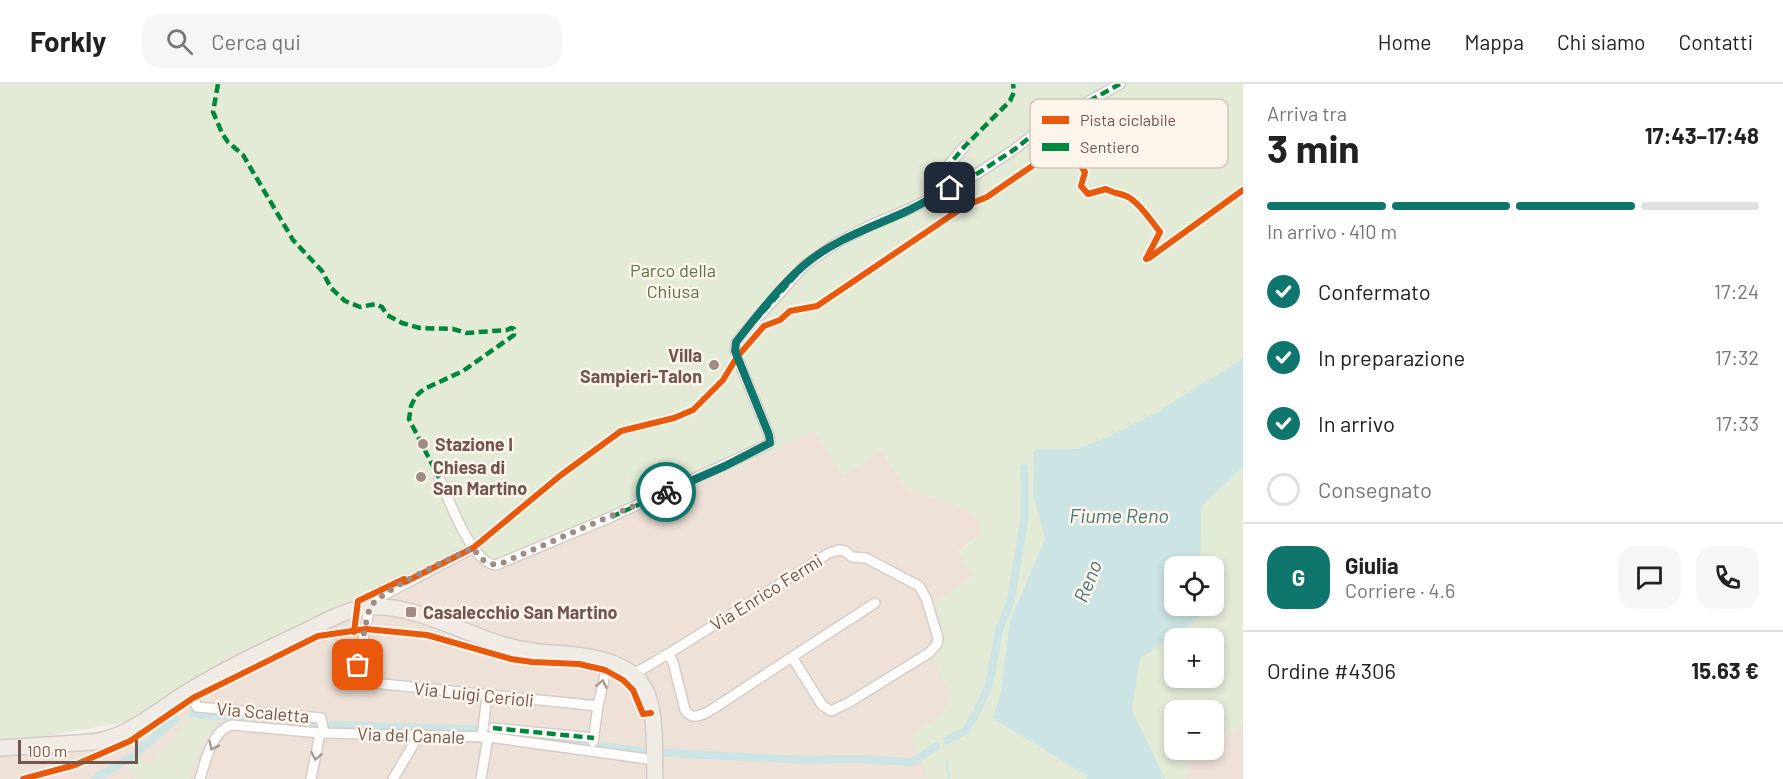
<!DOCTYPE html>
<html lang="it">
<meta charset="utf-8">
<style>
:root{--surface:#fff;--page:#f6f6f6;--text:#222;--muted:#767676;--line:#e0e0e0;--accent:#0f766e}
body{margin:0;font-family:Barlow,sans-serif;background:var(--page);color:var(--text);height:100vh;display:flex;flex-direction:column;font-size:22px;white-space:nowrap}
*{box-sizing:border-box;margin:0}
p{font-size:20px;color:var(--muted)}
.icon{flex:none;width:33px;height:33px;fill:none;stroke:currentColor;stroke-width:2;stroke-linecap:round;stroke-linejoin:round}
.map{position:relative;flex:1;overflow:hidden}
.side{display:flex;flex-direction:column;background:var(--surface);width:540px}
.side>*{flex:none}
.buttons{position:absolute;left:1164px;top:472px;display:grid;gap:12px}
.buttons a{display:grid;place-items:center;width:60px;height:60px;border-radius:12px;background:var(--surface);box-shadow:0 3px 9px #0003;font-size:30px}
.scale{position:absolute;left:18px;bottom:15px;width:120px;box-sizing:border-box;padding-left:6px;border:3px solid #70564d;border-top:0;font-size:16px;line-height:21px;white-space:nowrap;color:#70564d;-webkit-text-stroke:4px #fdf4eb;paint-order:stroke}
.pin{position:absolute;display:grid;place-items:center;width:51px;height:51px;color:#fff;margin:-26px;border-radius:12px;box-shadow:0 3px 9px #0006}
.courier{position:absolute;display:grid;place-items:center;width:60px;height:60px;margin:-30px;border:4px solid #0f766e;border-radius:50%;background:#fff;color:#222;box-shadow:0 2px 8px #0007}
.overview em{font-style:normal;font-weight:700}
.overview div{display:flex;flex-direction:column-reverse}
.overview{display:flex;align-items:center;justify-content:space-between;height:102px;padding:0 24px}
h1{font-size:39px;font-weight:700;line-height:45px}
.bar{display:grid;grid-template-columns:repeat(4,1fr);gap:9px 6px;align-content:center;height:72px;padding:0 24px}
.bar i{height:8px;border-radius:4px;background:var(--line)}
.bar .selected{background:var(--accent)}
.bar p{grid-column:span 4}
.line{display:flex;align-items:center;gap:15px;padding:0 24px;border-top:2px solid var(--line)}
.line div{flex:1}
.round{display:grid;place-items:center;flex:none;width:63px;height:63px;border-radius:18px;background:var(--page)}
ol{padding:0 24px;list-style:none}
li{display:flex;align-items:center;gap:18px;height:66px}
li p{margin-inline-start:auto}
li .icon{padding:6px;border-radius:50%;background:var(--accent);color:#fff;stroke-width:4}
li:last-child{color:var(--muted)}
li i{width:33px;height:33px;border:3px solid var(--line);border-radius:50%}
header{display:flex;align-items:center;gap:36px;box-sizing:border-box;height:84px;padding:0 30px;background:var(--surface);border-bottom:2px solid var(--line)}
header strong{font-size:28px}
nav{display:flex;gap:33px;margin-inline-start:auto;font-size:21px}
.search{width:420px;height:54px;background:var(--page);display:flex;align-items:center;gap:15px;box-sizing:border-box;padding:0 21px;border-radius:18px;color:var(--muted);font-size:22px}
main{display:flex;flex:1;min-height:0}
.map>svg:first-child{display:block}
.residential{fill:#eee2d8}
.green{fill:#e3ead6;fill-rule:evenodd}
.water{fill:#cce4e4}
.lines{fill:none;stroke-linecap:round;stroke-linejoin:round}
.stream{stroke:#cce4e4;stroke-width:2}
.canal{stroke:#cce4e4;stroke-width:8}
.street-casing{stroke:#d4cdc8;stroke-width:12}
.primary-casing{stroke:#d3cbc7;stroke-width:18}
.street{stroke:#fefdfc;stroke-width:9}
.primary{stroke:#f1ebe5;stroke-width:15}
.quiet{stroke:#00873e;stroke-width:4.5;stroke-dasharray:9 4.5;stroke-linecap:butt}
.cycleway-casing{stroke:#fdf4eb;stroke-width:10}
.cycleway{stroke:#e8590c;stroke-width:6}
.oneway{stroke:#a99993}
.done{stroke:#9f8c84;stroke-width:6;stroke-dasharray:0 10.8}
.route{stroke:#0f766e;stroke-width:8}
.poi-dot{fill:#9f8c84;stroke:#fdf4eb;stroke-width:2}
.labels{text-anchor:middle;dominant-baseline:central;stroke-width:5;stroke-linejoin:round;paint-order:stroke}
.park-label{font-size:18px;fill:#587546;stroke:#fdf4eb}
.poi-label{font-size:18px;font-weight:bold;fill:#70564d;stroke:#fdf4eb;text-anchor:start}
.street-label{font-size:18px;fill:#70564d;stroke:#fdf4eb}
.water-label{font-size:20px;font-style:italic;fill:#45777b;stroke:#fdf4eb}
.key{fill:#fdf4eb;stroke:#d3c5bc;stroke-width:1.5}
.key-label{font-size:16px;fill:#70564d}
</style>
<header>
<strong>Forkly</strong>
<div class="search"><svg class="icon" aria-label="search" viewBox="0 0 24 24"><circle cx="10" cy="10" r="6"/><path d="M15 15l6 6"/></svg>Cerca qui</div>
<nav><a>Home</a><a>Mappa</a><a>Chi siamo</a><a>Contatti</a></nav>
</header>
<main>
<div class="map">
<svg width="1243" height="695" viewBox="0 0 1243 695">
<rect width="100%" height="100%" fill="#f5f0ea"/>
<g class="residential">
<polygon points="814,346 843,391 881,366 908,406 948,417 974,429 982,443 981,449 975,455 958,467 975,491 934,520 944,557 934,575 951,612 942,632 911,652 929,695 0,695 0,659 73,651 124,643 77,583 212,584 232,570 327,530 384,496 474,462 480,464 495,479 713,394"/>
<polygon points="1243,639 1243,695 1185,695 1189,681 1207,666 1214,666 1214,661"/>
</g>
<g class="green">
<path d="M0,0h1243v639l-29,22v-34h-40v39h33l-18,15 -4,14h-256l-18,-43 31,-20 9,-20 -17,-37 10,-18 -10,-37 40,-28 -16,-25c10,-6 22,-12 24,-24l-9,-14 -25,-12 -40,-11 -27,-40 -38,25 -29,-44 -101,47 -32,12 6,14 -22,11 -8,-15 -163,63 -14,-15 -6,-2 -90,34 -57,34 -95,40 -57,40 -54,29 -75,13 -46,6zM1174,483h40v39h-40zM1174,555h40v39h-40z"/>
<path d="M186,633l33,3 -17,24 -12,35h-57l3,-2 -10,-11 12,-11 10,9 8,-4 -1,-5c13,-4 27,-25 31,-38z"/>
</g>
<polygon class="water" points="1243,274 1243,383 1201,422 1200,483 1174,483 1174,522 1200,522 1200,533 1140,574 1132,626 1165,695 1086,695 1087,692 993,634 1001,607 1010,537 1045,455 1033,411 1034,379 1033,370 1035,365 1078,365 1101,356 1161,326"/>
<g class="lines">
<polyline class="stream" points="947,677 949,695"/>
<g class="canal">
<polyline points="192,630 314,639"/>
<polyline points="331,641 475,645"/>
<polyline points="488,647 586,660"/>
<polyline points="947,656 965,647 977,628 989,601 999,546 1011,516 1025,432 1024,384"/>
<polyline points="600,662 641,667"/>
<polyline points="667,669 806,676 857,675 913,678 936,662"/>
<polyline points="95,695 134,671 175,635"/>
</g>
<defs>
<g id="street">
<polyline points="937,111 942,89 965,62"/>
<path d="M439,394c10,21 32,85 57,87l115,-48 156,-72 3,-4 -1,-6 -32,-78 -2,-7 1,-8 69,-77 33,-23 31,-16 36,-15 61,-30 49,-32 29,-23 76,-42"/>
<polyline points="473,464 382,512 370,523 354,597 598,622"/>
<polyline points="792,573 875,519"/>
<path d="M634,590l34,-20 5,8 12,48c7,10 14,6 23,2l84,-55 30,48 9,6 17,-8 81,-50 8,-9 1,-6 -12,-40 -7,-12 -53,-28 -14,-1 -7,-6 -6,-1 -10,3 -161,101"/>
<polyline points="195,617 197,623 321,634 324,648"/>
<polyline points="493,644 594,654"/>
<polyline points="482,653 487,612"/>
<polyline points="593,658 598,622 608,577"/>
<path d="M200,695c5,-17 12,-49 32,-54l88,8 168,4 167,23"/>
<polyline points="311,695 320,649"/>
<polyline points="393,695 419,651"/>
<polyline points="481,695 488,653"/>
</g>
<path id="primary" d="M0,664l93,-6c33,-4 62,-29 88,-46 40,-25 82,-45 125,-65 20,-10 41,-22 63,-24 51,-4 106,35 157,43 16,3 33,3 49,5 87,10 78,51 80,124"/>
</defs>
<use href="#street" class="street-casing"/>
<use href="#primary" class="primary-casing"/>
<use href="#street" class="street"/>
<use href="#primary" class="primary"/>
<g class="quiet">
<polyline points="218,0 213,28 223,51 228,58 243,71 293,156 322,187 331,204 345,217 360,223 376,220 382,223 387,231 402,239 420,244 453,245 466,249 507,246 511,244 514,245 514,251 463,287 424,305 416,312 411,322 409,335 439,394"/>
<polyline points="937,111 942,89 965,62 1010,17 1014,8 1013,0"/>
<polyline points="611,433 725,382 770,359 769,351 735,266 736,258 805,181 838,158 869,142 905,127 966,97 1015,65 1044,42 1120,0"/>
<polyline points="493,644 594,654"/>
</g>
<defs>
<g id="cycleway">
<polyline points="1149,174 1243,106"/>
<path d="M354,548l4,-31 46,-22 1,3 68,-34 88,-73 60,-44 53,-13 19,-8 30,-30 14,-23 27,-31 16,-6 10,-9 27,-5 148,-100 22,-9 61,-42 12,-4 17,10 8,11 -4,14 7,8 18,-5c8,5 16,4 24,9 12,8 21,23 30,34l-14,27"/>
<polyline points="23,695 75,681 130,657 193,614 318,552 366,545 427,551 511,575 532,578 579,580 605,586 623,596 633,606 643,630 651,629"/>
</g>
</defs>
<use href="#cycleway" class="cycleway-casing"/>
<use href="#cycleway" class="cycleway"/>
</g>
<defs><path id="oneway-chevron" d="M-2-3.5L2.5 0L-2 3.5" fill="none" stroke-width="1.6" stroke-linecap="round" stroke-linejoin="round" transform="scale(1.5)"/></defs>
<g class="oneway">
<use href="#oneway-chevron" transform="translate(602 600) rotate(-78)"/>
<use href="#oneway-chevron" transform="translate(213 662) rotate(116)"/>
<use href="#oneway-chevron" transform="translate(316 672) rotate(101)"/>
</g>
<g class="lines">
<path class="done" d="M358,581c2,-10 9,-53 13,-59 12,-17 80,-48 102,-58 7,10 13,18 27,16l166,-72"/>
<path class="route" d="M666,408l59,-26 45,-23 -1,-8 -34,-84 1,-9c21,-26 42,-54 67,-76 30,-26 67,-38 102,-54 15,-7 30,-16 45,-24"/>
</g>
<g class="poi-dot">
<circle cx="714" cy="281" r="6"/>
<circle cx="423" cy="360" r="6"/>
<circle cx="421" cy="393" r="6"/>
<rect x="405" y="522" width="12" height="12" rx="3"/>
</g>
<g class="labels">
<g class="park-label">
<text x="673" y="186">Parco della<tspan x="673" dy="21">Chiusa</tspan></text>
</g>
<g class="poi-label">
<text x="702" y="271" text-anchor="end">Villa<tspan x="702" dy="21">Sampieri-Talon</tspan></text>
<text x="435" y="360">Stazione I</text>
<text x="433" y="383">Chiesa di<tspan x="433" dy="21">San Martino</tspan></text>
<text x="423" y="528">Casalecchio San Martino</text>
</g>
<g class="street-label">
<text transform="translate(766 508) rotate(-32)">Via Enrico Fermi</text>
<text transform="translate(474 610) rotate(6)">Via Luigi Cerioli</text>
<text transform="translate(263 628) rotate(5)">Via Scaletta</text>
<text transform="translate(411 651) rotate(2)">Via del Canale</text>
</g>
<g class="water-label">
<text x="1119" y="431">Fiume Reno</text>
<text transform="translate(1087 497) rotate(-68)">Reno</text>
</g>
</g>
<rect x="1030" y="15" width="198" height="69" rx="9" class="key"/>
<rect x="1042" y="32" width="27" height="8" fill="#e8590c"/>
<rect x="1042" y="59" width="27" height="8" fill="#00873e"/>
<g class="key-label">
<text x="1080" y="42">Pista ciclabile</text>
<text x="1080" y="69">Sentiero</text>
</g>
</svg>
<div class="buttons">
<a><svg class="icon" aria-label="locate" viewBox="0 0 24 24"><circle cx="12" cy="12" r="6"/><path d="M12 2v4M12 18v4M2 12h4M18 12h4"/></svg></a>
<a>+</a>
<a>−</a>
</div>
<div class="scale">100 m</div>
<div class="pin" style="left:358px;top:581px;background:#ea580c"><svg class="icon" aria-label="bag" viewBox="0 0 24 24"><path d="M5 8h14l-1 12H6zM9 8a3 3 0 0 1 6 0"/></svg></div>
<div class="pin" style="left:950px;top:104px;background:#1f2937"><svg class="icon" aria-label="home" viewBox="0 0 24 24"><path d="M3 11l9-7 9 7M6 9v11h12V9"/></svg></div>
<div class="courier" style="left:666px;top:408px"><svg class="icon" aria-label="bike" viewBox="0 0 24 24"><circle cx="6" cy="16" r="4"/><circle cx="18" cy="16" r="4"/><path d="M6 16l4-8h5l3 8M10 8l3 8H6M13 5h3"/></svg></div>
</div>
<section class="side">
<div class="overview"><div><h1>3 min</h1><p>Arriva tra</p></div><em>17:43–17:48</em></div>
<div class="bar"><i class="selected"></i><i class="selected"></i><i class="selected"></i><i></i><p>In arrivo · 410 m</p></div>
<ol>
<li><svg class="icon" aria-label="check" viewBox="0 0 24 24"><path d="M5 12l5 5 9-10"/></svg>Confermato<p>17:24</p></li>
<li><svg class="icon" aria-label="check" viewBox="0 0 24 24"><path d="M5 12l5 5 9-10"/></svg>In preparazione<p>17:32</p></li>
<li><svg class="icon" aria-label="check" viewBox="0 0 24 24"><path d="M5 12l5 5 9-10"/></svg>In arrivo<p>17:33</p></li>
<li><i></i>Consegnato</li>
</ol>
<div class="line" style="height:108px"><b class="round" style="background:var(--accent);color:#fff">G</b><div><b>Giulia</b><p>Corriere · 4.6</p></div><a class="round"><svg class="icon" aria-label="chat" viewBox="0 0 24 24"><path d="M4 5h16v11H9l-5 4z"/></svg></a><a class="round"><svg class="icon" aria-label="phone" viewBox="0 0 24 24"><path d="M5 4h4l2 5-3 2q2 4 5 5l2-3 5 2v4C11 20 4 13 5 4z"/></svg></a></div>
<div class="line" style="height:78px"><div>Ordine #4306</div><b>15.63 €</b></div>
</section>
</main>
